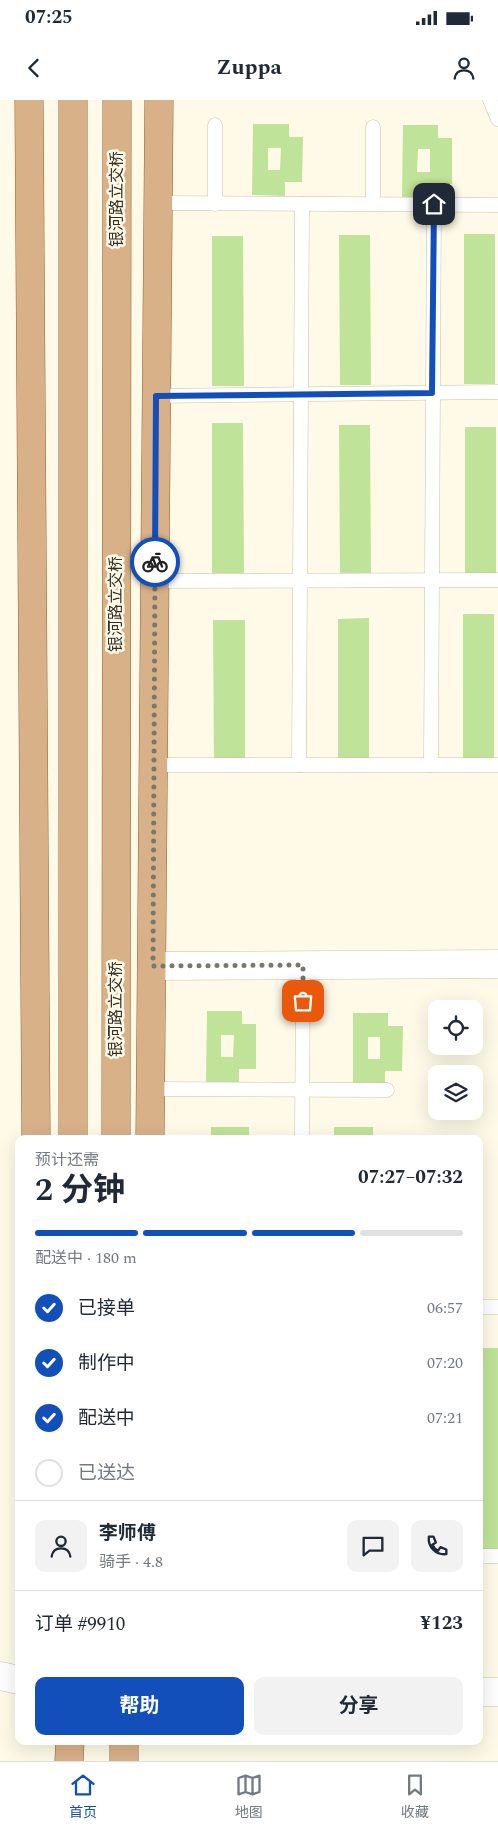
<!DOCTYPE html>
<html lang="zh">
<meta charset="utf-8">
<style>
:root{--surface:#fff;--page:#f2f2f3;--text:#1f2937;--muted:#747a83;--line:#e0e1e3;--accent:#134fbb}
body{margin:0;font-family:Spectral,"Noto Sans SC",serif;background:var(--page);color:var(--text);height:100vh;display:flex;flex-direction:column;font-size:19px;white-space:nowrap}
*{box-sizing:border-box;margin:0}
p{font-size:16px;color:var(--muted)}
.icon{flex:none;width:28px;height:28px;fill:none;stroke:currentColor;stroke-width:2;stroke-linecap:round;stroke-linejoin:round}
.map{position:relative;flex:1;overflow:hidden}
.drawer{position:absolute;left:15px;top:1035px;width:468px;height:610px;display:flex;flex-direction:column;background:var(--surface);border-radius:10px;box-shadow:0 5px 20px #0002}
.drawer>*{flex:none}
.controls{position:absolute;left:428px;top:900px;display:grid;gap:10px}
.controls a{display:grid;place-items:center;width:55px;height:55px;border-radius:10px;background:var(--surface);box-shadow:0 5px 20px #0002;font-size:25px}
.pin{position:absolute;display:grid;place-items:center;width:42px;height:42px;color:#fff;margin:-21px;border-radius:10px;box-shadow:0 2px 8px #0006}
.courier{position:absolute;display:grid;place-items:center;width:50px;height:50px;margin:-25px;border:4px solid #134fbb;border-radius:50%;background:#fff;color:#222;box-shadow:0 1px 6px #0007}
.summary em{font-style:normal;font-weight:700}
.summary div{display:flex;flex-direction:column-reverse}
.summary{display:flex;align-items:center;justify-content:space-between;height:85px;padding:0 20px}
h1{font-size:32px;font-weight:700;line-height:38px}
.bar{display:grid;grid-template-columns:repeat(4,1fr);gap:8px 5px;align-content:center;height:60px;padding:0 20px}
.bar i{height:6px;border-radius:4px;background:var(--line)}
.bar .selected{background:var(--accent)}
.bar p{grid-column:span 4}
.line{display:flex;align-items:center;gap:12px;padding:0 20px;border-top:1px solid var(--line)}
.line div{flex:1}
.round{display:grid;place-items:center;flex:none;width:52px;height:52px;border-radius:10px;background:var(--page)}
ol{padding:0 20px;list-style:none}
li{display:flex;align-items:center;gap:15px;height:55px}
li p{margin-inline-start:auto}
li .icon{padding:5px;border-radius:50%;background:var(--accent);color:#fff;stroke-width:4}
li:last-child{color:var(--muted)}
li i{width:28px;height:28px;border:2px solid var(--line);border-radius:50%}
.cta{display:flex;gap:10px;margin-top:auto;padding:10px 20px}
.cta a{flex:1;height:58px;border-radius:10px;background:var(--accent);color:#fff;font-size:20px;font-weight:700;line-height:58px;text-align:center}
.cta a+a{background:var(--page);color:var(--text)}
.status{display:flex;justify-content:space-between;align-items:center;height:35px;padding:0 25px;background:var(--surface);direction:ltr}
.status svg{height:14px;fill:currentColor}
header{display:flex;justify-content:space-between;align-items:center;height:65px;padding:0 20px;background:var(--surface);font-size:22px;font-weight:700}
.dock{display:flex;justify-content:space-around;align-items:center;height:70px;border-top:1px solid var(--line);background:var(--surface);font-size:14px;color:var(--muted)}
.dock a{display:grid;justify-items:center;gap:2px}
.dock .selected{color:var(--accent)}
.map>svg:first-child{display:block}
.building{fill:#bfe398;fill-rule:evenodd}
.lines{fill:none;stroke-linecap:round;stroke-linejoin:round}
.lane-casing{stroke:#c7c2ab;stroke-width:15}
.street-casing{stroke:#c7c2ab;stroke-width:29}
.secondary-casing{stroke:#c7c2ab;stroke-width:29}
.primary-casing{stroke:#8f6234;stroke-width:29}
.lane{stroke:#fff;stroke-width:14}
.street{stroke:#fff;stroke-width:28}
.secondary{stroke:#fff;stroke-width:28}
.primary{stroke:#d9b189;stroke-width:28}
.done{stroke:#7a776b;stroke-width:5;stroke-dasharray:0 9}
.route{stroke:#134fbb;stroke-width:6}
.labels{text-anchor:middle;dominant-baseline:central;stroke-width:5;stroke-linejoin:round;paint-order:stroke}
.street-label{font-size:16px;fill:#333128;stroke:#fefae7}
</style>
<div class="status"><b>07:25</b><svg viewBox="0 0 49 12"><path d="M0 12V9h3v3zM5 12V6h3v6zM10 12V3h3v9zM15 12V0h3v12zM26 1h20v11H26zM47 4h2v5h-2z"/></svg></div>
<header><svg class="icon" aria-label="back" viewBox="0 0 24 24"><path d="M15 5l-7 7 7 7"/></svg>Zuppa<svg class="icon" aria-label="person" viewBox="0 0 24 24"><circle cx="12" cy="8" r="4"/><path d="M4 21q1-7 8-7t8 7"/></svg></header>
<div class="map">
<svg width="498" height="1661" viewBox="0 0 498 1661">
<rect width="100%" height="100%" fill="#fefae7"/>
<g class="building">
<path d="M253,24h36v13h14l-1,45h-17v14l-33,-1zM268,48h13l-1,22h-12z"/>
<path d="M403,25h35v13h14v46h-17v13h-33zM418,49h12v23h-13z"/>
<rect x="464" y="134" width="31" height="150"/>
<polygon points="339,135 370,135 371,285 340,285"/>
<polygon points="212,136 243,136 244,286 212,286"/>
<polygon points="212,323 243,323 244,473 212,473"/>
<polygon points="339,325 370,325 371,475 340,475"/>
<polygon points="465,327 496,327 496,476 465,477"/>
<rect x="463" y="514" width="31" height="150"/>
<polygon points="369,518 369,668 338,668 338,519"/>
<polygon points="213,520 245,520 245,669 214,669"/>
<path d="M207,911h35v13h14v45h-17v14h-33zM221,935h13l-1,22h-12z"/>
<path d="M353,913h35v13h15l-1,45h-17v14l-32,-1zM368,937h12v22h-12z"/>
<rect x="211" y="1027" width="38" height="12"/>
<rect x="334" y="1027" width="39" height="12"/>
<polygon points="479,1248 498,1248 498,1449 481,1450 481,1396 479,1396"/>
</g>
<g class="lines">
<defs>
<g id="lane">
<polyline points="490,0 498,19"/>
<polyline points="373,27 373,104"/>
<polyline points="158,103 498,105"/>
<polyline points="215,104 215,25"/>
<polyline points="156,296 498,292"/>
<polyline points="155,481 498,480"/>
<polyline points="154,665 498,665"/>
<polyline points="299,665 302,104"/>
<polyline points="431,665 434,104"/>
<polyline points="151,989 387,990"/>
<polyline points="302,1039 303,865"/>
<polyline points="479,1207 498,1207"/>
<polyline points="479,1456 498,1456"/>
</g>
<g id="street">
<polyline points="153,866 498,864"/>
<polyline points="0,1576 19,1580"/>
</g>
<polyline id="secondary" points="479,1592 498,1592"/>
<g id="primary">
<polyline points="29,0 36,1039"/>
<polyline points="73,0 73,1039"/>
<polyline points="116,1039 117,0"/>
<polyline points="150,1039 159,0"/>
<polyline points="69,1661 70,1641"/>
<polyline points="124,1661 124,1641"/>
</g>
</defs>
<use href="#lane" class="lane-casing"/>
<use href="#street" class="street-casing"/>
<use href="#secondary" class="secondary-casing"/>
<use href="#primary" class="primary-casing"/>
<use href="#lane" class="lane"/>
<use href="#street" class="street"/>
<use href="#secondary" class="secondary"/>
<use href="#primary" class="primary"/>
</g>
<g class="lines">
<polyline class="done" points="155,462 153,866 303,865 303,901"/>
<polyline class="route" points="155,462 156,296 432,293 434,104"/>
</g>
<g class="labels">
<g class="street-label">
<text transform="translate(117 99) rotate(-90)">银河路立交桥</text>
<text transform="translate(116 504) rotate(-90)">银河路立交桥</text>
<text transform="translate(116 909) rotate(-90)">银河路立交桥</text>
</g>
</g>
</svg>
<div class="controls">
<a><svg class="icon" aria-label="locate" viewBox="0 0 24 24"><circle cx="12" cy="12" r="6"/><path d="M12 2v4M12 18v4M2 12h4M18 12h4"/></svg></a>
<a><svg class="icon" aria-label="layers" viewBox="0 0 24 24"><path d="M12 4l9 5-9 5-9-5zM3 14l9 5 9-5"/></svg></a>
</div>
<div class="pin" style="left:303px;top:901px;background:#ea580c"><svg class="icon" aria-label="bag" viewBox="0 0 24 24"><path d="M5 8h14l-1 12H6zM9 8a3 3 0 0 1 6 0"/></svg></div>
<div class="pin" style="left:434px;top:104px;background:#1f2937"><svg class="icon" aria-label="home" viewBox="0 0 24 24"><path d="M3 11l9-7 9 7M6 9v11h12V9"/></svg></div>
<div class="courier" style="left:155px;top:462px"><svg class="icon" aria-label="bike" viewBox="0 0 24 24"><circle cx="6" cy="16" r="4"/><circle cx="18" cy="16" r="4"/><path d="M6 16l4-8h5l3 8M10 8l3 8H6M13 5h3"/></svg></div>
<section class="drawer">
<div class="summary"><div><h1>2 分钟</h1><p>预计还需</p></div><em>07:27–07:32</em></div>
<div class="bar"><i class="selected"></i><i class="selected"></i><i class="selected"></i><i></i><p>配送中 · 180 m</p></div>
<ol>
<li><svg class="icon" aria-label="check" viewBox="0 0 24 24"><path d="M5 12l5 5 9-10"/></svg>已接单<p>06:57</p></li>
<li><svg class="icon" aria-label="check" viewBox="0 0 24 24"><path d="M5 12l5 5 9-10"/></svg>制作中<p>07:20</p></li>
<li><svg class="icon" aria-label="check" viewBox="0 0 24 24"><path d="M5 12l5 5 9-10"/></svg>配送中<p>07:21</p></li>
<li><i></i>已送达</li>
</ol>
<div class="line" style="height:90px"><a class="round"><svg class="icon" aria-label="person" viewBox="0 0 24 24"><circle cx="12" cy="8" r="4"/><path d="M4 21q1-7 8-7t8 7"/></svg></a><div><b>李师傅</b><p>骑手 · 4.8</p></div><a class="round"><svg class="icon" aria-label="chat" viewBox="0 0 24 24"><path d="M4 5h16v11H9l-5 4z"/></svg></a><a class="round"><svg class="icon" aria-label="phone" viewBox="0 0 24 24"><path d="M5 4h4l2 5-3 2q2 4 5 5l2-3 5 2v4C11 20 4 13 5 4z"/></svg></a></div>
<div class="line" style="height:65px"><div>订单 #9910</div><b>¥123</b></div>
<div class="cta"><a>帮助</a><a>分享</a></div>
</section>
</div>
<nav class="dock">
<a class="selected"><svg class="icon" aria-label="home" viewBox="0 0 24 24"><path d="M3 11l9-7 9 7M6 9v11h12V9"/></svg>首页</a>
<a><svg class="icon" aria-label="map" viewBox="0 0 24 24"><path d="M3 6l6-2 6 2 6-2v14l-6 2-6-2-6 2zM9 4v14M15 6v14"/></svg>地图</a>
<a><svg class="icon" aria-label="saved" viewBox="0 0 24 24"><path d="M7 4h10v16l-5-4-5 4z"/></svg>收藏</a>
</nav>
